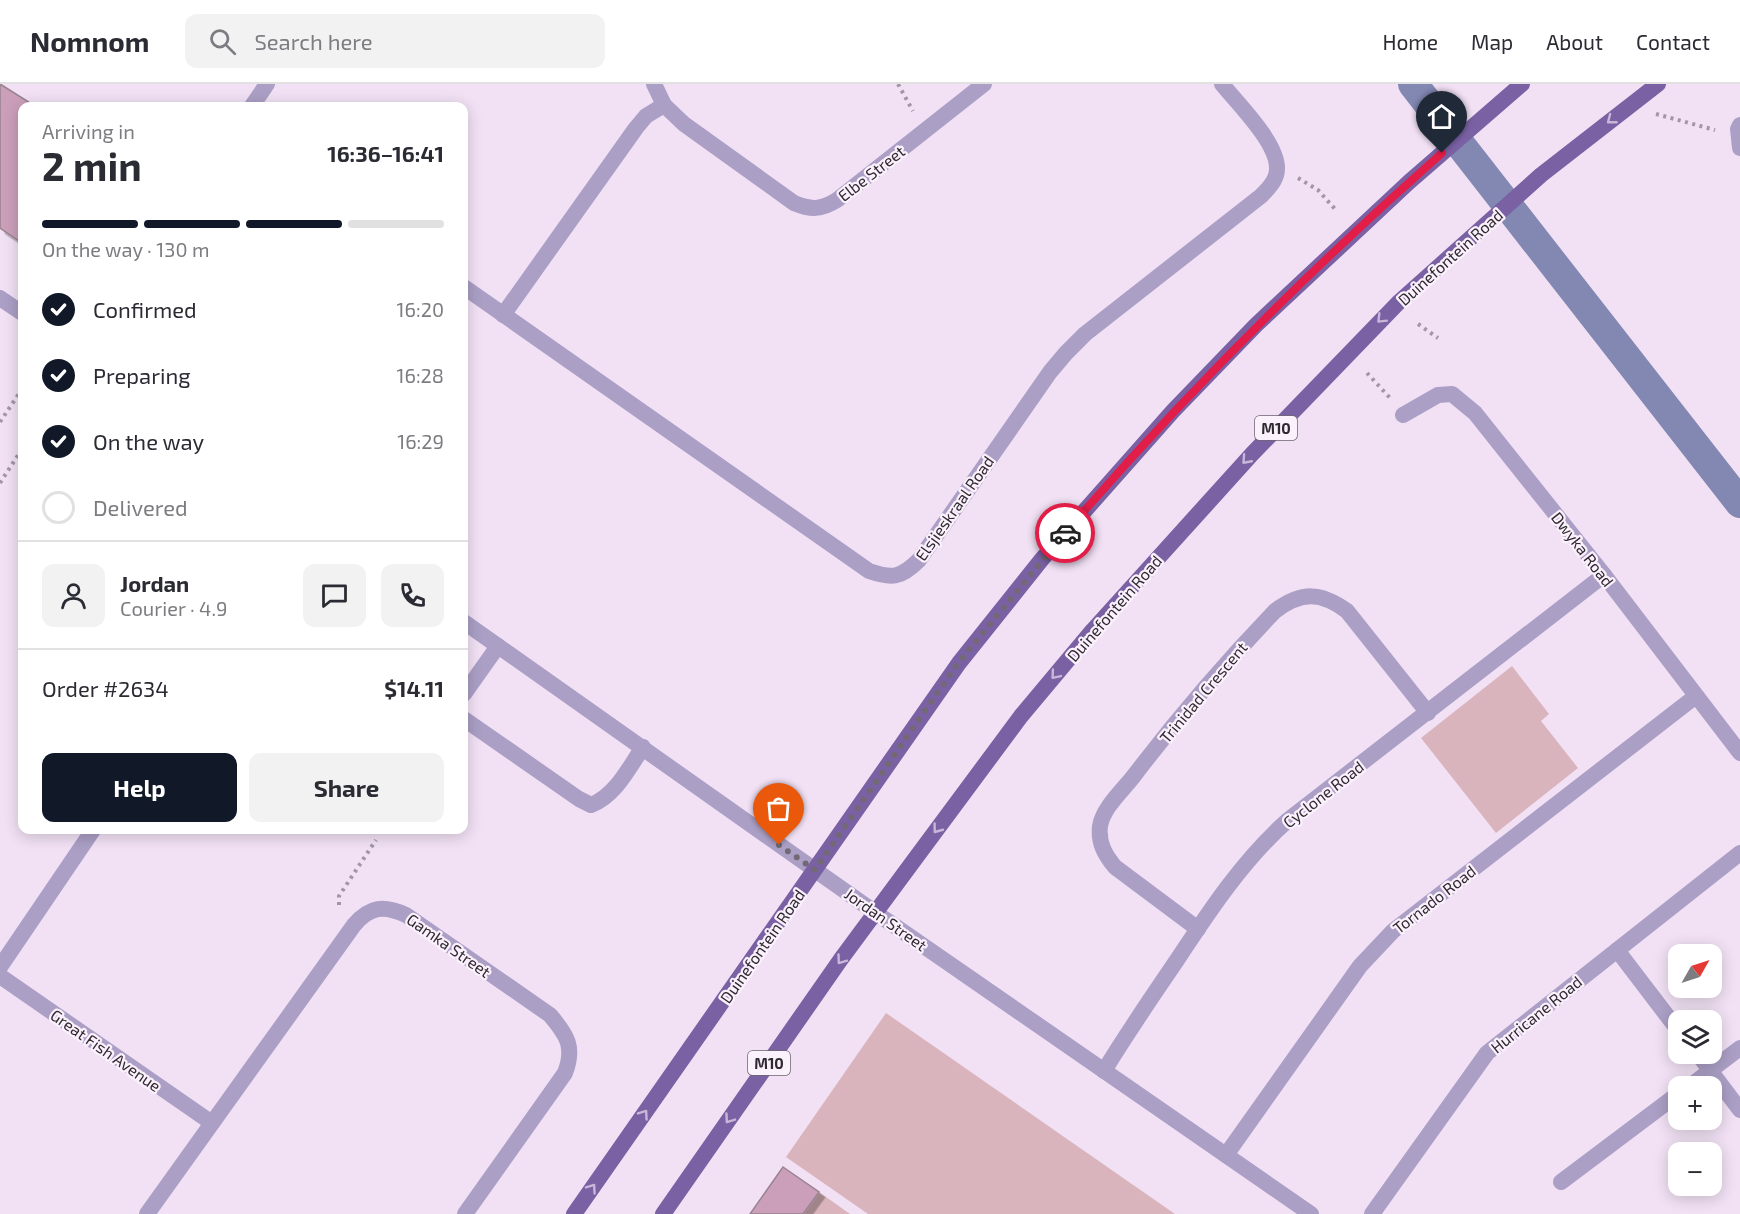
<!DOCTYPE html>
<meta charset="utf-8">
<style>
:root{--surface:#fff;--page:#f2f2f3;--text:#2b2b33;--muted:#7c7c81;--line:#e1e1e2;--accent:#111827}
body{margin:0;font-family:"Exo 2",sans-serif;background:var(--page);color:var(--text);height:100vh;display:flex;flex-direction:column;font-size:22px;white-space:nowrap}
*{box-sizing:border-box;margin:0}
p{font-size:20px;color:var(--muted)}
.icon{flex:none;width:33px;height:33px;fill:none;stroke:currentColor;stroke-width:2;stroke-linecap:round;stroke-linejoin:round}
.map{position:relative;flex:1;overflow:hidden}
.details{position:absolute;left:18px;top:18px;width:450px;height:732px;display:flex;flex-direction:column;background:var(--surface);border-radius:12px;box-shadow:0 3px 15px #0003}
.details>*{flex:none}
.needle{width:39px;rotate:51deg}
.buttons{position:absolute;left:1668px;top:860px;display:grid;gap:12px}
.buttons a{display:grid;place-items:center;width:54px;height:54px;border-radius:12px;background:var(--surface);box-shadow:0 3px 15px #0003;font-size:30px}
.pin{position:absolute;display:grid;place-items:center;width:51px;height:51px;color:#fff;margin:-62px -26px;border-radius:50% 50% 50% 0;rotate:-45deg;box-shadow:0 0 6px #0007}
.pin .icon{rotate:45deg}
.courier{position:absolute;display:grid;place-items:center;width:60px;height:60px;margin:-30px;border:4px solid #e11d48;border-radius:50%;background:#fff;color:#222;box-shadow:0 2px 8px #0007}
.summary em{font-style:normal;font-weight:700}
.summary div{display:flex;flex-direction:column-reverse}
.summary{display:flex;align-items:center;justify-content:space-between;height:102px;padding:0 24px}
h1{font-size:39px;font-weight:700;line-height:45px}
.bar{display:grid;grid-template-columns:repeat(4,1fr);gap:9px 6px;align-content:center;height:72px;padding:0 24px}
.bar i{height:8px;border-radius:4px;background:var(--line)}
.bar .selected{background:var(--accent)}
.bar p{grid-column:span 4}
.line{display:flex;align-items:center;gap:15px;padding:0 24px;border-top:2px solid var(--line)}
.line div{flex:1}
.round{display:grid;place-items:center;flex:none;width:63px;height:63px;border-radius:12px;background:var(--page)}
ol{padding:0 24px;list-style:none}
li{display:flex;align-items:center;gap:18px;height:66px}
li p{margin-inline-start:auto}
li .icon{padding:6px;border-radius:50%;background:var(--accent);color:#fff;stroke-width:4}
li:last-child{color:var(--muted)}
li i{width:33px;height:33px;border:3px solid var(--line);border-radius:50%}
.button{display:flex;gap:12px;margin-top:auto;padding:12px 24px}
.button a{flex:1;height:69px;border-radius:12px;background:var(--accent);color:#fff;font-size:24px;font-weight:700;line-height:69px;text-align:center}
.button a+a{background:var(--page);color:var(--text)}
header{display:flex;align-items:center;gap:36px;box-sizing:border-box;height:84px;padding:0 30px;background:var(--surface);border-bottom:2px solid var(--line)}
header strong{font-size:28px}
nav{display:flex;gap:33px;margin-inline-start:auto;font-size:21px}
.search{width:420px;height:54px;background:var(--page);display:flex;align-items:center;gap:15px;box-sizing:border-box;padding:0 21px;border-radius:12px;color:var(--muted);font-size:22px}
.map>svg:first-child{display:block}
.green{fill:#dab4bc}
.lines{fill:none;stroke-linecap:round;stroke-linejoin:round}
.canal{stroke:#8288b2;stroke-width:30}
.building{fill:#cb9fba;stroke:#98838f;stroke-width:1.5;filter:url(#shadow)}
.path{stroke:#a296a5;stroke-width:4;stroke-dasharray:3 4.5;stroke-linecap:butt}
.service{stroke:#ab9fc5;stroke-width:16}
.minor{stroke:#ab9fc5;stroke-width:16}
.primary{stroke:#7961a4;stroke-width:16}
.oneway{stroke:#c7b7d9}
.done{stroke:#736975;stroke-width:6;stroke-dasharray:0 10.8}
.route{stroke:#e11d48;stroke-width:8}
.labels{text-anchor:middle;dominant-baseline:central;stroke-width:4.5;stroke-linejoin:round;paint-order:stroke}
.shield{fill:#fbf1fd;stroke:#6c656e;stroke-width:1.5}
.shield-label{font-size:15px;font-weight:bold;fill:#2f2930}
.street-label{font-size:16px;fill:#2f2930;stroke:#fbf1fd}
</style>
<header>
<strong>Nomnom</strong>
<div class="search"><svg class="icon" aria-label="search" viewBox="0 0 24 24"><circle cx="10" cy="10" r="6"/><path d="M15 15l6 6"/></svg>Search here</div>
<nav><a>Home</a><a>Map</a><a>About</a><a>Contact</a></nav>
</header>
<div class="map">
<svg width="1740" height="1130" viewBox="0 0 1740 1130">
<defs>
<filter id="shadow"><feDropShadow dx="5.5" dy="5.5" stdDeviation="0" flood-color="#0004"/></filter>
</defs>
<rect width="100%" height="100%" fill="#f2e1f5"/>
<g class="green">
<polygon points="1512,582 1549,630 1541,637 1578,684 1496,749 1421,654"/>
<polygon points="886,929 1175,1130 868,1130 786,1073"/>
<polygon points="819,1108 850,1130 803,1130"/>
</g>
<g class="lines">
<polyline class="canal" points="1413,0 1740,419"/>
</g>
<g class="building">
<polygon points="0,0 35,22 22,22 22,151 19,157 0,144"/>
<polygon points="783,1083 819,1108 803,1130 750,1130"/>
</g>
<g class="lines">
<g class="path">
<polyline points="898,0 913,27"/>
<polyline points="1656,30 1715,46"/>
<polyline points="1298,94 1318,106 1335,125"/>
<polyline points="1418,240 1438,254"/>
<polyline points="1367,289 1391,315"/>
<polyline points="0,338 22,305"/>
<polyline points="0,399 22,365"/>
<polyline points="339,821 339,812 376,756"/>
</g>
<path class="service" d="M464,635l115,80 12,6c24,-9 38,-37 52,-58"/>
<g class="minor">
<path d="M654,0l10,21 20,19 110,79c17,7 27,7 43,-3l147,-116"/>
<polyline points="252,22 267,0"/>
<polyline points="1740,41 1738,45 1740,64"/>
<path d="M464,203l405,284c23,8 32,7 50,-11l131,-188 16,-19 19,-19 176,-138c7,-7 16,-16 16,-27 1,-26 -39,-65 -55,-85"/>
<polyline points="0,214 22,229"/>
<polyline points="503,231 636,44 646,32 664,21"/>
<polyline points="1403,331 1438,311 1452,310 1475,329 1604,491 1740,669"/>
<polyline points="464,538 876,829 1311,1130"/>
<polyline points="464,610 498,562"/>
<path d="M1198,845l-83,-62c-10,-12 -17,-24 -15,-41 3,-18 22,-35 33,-49 44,-58 92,-114 142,-166 27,-20 46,-19 72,0l81,102"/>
<polyline points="1617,866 1678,946"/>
<polyline points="0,883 93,746"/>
<polyline points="0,892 212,1039"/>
<polyline points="1697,969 1740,1026"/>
<path d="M1104,987c23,-38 48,-74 73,-111 33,-50 66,-100 111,-140l316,-245"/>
<polyline points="1690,1002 1740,964"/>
<polyline points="1226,1071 1360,882 1393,847 1696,612"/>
<polyline points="1561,1098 1678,1010"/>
<path d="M147,1130l207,-289c16,-19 30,-20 52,-10l144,100c17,20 25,32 15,58l-100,141"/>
<polyline points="1372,1130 1487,969 1740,769"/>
</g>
<g class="primary">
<polyline points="574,1130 959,579 1042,475 1173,327 1256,241 1409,98 1522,0"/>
<polyline points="663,1130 841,875 912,779 1021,632 1093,546 1252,370 1398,219 1541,91 1658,0"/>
</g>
</g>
<defs><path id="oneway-chevron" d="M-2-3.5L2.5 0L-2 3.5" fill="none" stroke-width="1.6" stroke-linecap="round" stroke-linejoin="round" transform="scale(1.5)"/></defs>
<g class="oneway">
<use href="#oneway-chevron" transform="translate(1611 36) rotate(142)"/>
<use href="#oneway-chevron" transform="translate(1381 235) rotate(135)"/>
<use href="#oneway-chevron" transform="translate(1246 376) rotate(132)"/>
<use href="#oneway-chevron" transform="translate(1055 591) rotate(130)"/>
<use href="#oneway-chevron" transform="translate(937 745) rotate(127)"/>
<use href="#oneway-chevron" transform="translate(841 876) rotate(126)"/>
<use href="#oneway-chevron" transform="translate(644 1030) rotate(-55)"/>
<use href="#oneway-chevron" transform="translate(729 1035) rotate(125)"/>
<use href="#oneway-chevron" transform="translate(592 1104) rotate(-55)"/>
</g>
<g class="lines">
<polyline class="done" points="779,761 815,786 958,579 1065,449"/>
<path class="route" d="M1065,449c117,-136 242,-261 377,-380"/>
</g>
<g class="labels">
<g class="shield">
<rect x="1255" y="332" width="42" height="24" rx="4.5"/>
<rect x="748" y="967" width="42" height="24" rx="4.5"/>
</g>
<g class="shield-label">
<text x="1276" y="344">M10</text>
<text x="769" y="979">M10</text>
</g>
<g class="street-label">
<text transform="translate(871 89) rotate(-38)">Elbe Street</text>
<text transform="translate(1450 173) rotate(-42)">Duinefontein Road</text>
<text transform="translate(954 424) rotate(-55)">Elsjieskraal Road</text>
<text transform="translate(1583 465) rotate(52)">Dwyka Road</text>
<text transform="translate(1114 524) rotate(-49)">Duinefontein Road</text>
<text transform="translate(1203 608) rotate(-50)">Trinidad Crescent</text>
<text transform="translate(1323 710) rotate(-38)">Cyclone Road</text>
<text transform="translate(1434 815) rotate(-38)">Tornado Road</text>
<text transform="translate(886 835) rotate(35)">Jordan Street</text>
<text transform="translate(449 861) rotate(35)">Gamka Street</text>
<text transform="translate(762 862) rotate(-55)">Duinefontein Road</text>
<text transform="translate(1536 930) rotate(-39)">Hurricane Road</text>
<text transform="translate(106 966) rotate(35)">Great Fish Avenue</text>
</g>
</g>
</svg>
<div class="buttons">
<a><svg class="needle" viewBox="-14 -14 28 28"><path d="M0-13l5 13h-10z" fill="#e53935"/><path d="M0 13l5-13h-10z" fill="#7c7c81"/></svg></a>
<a><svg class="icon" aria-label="layers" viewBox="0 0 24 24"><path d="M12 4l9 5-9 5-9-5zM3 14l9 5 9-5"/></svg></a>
<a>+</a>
<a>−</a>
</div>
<div class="pin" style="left:779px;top:761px;background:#ea580c"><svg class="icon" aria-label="bag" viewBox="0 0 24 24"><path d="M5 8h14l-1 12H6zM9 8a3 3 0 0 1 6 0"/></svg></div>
<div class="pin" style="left:1442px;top:69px;background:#1f2937"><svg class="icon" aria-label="home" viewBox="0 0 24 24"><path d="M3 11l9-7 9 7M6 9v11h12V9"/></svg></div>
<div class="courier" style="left:1065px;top:449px"><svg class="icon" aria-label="car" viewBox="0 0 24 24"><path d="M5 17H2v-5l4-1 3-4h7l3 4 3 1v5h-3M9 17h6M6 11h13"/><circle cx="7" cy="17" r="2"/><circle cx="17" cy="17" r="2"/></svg></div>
<section class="details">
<div class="summary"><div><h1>2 min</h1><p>Arriving in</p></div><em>16:36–16:41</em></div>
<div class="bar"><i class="selected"></i><i class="selected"></i><i class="selected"></i><i></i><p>On the way · 130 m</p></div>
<ol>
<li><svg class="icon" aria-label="check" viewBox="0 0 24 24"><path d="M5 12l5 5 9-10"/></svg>Confirmed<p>16:20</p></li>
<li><svg class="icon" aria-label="check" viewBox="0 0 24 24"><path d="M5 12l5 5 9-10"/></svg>Preparing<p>16:28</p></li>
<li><svg class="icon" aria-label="check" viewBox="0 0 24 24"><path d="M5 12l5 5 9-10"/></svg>On the way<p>16:29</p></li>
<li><i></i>Delivered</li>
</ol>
<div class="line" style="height:108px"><a class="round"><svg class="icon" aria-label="person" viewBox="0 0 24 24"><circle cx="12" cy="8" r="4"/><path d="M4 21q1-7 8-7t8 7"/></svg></a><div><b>Jordan</b><p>Courier · 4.9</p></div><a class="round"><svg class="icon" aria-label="chat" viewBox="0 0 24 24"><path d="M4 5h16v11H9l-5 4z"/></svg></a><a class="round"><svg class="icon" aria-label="phone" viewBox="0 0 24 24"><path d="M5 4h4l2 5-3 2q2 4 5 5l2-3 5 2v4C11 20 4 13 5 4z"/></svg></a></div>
<div class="line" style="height:78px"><div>Order #2634</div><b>$14.11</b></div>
<div class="button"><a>Help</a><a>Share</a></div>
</section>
</div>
